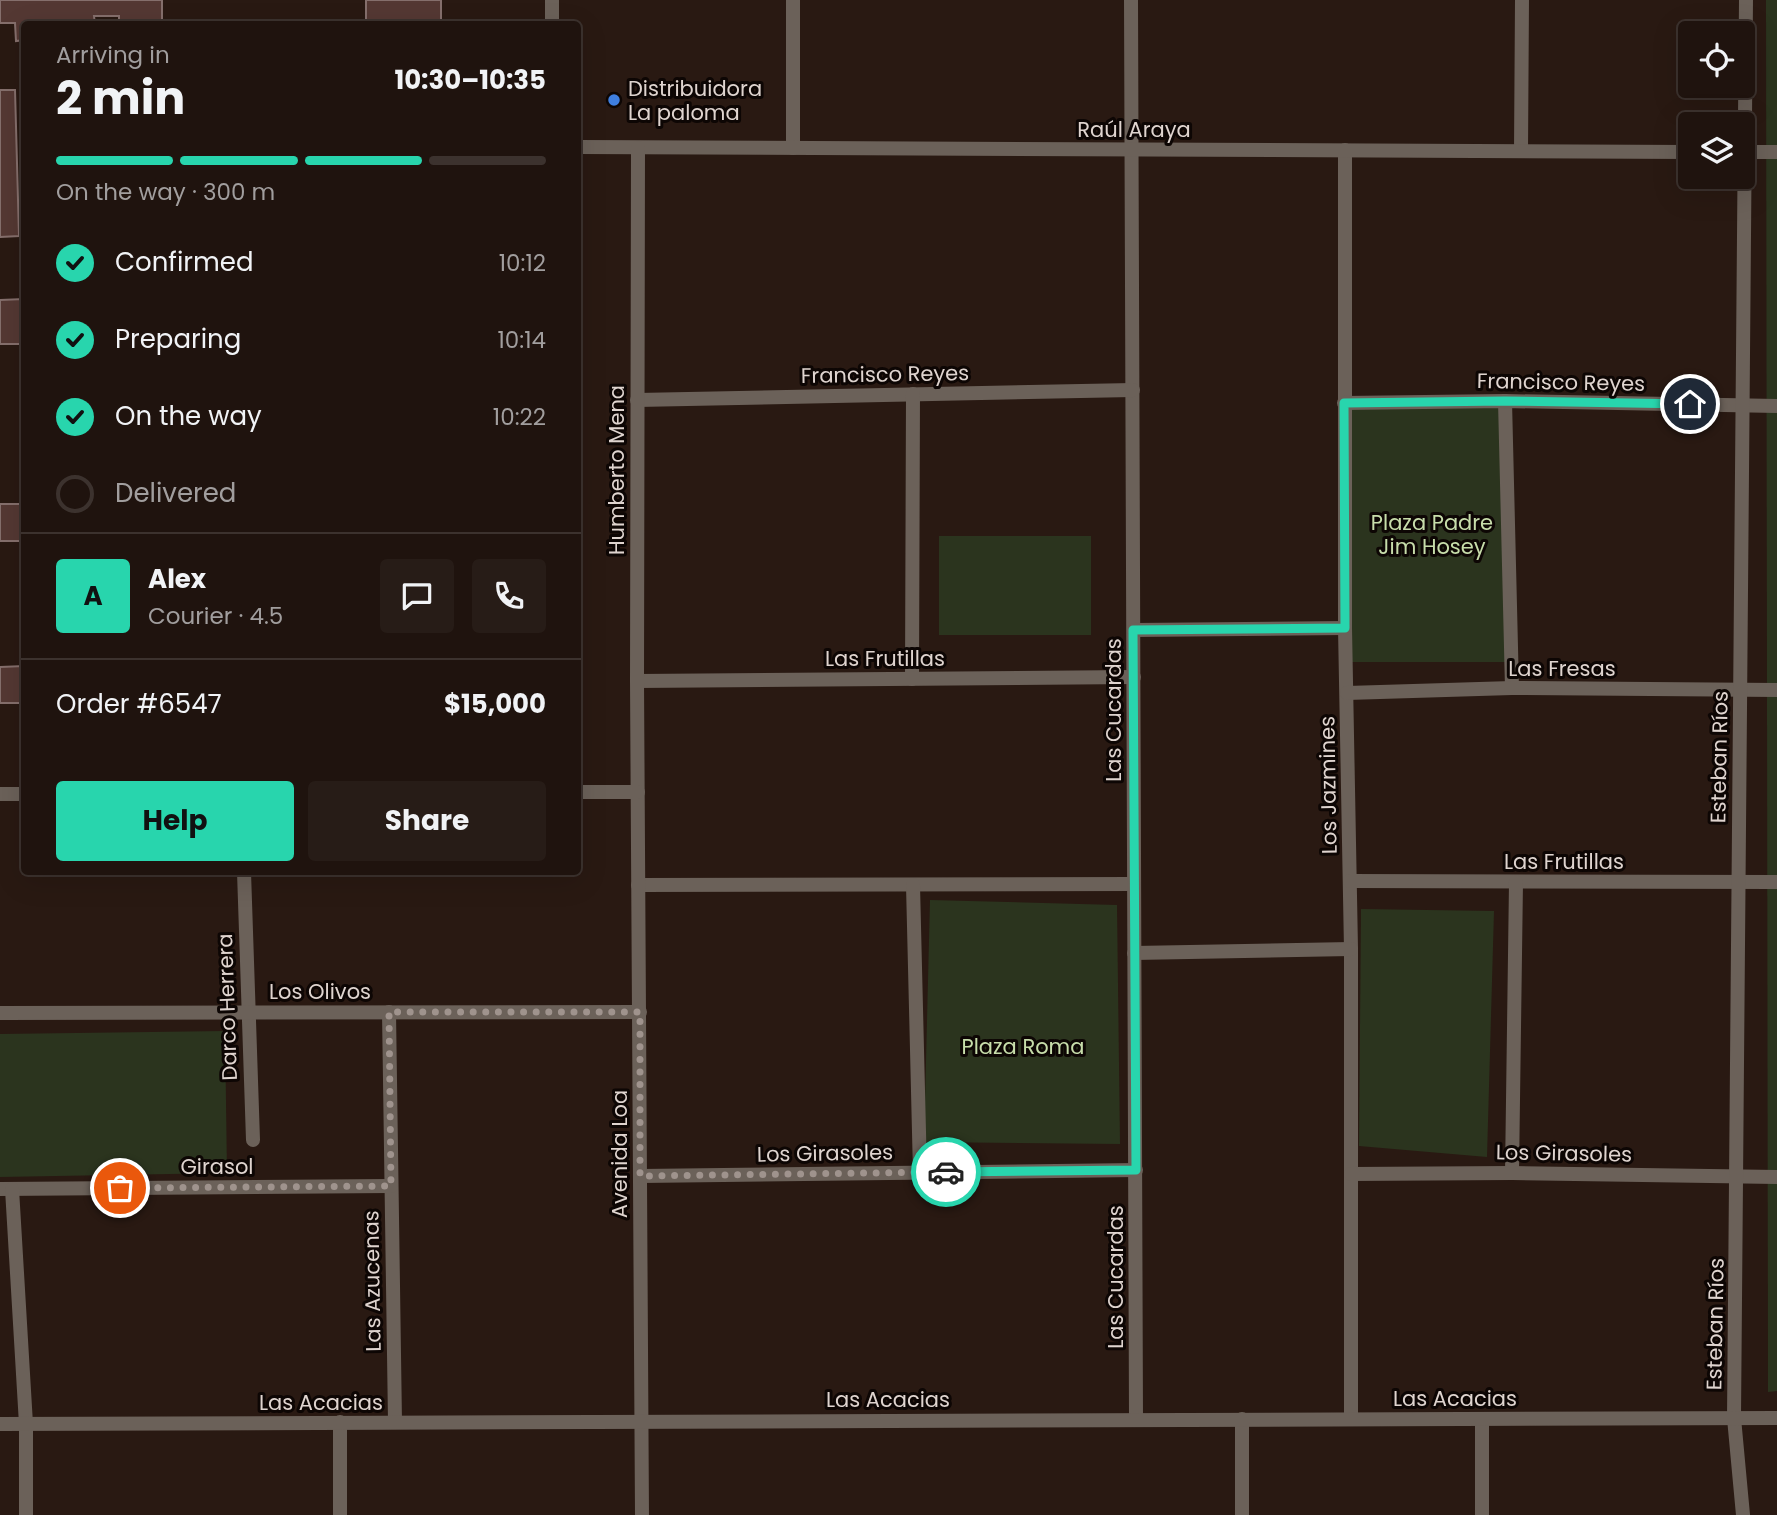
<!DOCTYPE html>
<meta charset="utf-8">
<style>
:root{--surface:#1f130e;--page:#271c17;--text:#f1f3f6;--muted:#a19e9e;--line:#3c322e;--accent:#28d5ad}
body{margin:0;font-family:Poppins,sans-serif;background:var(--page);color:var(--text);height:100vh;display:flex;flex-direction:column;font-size:26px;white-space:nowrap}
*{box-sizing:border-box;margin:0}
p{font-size:23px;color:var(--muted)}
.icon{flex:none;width:38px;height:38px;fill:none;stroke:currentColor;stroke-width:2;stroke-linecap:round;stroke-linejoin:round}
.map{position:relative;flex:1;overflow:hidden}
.drawer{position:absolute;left:21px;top:21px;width:560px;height:854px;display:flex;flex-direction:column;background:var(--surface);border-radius:7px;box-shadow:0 7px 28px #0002,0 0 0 2px var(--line)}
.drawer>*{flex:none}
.buttons{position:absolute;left:1678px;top:21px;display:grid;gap:14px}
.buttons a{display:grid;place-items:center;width:77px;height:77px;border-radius:7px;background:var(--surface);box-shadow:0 7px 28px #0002,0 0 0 2px var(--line);font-size:35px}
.pin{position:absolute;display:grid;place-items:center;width:60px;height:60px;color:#fff;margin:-30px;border:4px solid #fff;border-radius:50%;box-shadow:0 2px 7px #0007}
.courier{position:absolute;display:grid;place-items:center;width:70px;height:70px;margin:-35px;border:5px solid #28d5ad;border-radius:50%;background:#fff;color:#222;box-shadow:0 2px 9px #0007}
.headline em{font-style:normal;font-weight:700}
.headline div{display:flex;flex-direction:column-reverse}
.headline{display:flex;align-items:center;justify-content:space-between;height:119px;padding:0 35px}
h1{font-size:46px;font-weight:700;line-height:52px}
.bar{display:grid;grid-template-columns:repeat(4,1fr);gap:10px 7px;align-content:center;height:84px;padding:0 35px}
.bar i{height:9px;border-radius:5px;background:var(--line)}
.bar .on{background:var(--accent)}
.bar p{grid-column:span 4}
.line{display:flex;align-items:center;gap:18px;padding:0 35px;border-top:2px solid var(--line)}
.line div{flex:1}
.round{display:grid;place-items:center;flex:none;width:74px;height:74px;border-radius:7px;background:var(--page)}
ol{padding:0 35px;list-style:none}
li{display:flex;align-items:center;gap:21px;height:77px}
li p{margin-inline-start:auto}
li .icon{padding:7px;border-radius:50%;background:var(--accent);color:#111;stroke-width:4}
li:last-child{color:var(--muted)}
li i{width:38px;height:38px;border:4px solid var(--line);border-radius:50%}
.action{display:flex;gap:14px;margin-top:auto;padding:14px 35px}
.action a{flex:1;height:80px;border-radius:7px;background:var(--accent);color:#111;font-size:28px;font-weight:700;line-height:80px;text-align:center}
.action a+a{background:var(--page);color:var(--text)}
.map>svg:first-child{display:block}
.green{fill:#2b341e}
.building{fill:#543833;stroke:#856f6c;stroke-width:2}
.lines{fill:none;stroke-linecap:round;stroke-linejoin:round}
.minor{stroke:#6b6159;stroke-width:14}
.tertiary{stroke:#6b6159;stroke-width:14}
.done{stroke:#9f938d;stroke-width:7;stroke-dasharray:0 12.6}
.route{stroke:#28d5ad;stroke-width:9}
.shop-dot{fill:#3f7fe0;stroke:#0d0604;stroke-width:2.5}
.labels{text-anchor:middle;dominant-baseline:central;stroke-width:6;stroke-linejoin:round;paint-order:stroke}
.poi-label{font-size:21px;fill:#dfd4cf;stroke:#0d0604;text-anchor:start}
.street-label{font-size:21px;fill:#dfd4cf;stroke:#0d0604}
.park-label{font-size:21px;fill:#c7ddaa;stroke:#0d0604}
</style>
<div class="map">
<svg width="1777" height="1515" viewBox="0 0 1777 1515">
<rect width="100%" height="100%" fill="#291912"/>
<g class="green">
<polygon points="1766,0 1777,0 1777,1391 1768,1392"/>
<polygon points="1352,406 1512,407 1513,662 1352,662"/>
<rect x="939" y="536" width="152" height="99"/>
<polygon points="930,900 1117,905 1120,1144 924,1142"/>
<polygon points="1361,909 1494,911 1487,1157 1359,1146"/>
<polygon points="225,1031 227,1173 0,1177 0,1034"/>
</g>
<g class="building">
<polygon points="0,0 162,0 162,24 119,24 119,16 94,16 95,24 24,24 24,40 16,41 15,23 0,23"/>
<rect x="366" y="0" width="75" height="24"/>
<polygon points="0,90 15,90 19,236 0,237"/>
<polygon points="24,299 24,344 0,344 0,300"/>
<rect x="0" y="504" width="24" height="37"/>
<polygon points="24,666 24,703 0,703 0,667"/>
</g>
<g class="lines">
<g class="minor">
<polyline points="793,0 793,148"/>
<polyline points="1131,0 1136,1420"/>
<polyline points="1345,150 1345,628 1351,949 1351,1419"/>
<polyline points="1521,151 1522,0"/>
<polyline points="637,400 1133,390"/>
<polyline points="1505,401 1512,688"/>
<polyline points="1344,403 1505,401 1777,406"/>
<polyline points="1134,630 1345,628"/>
<polyline points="912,679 913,394"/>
<polyline points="637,681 1134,677"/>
<polyline points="1347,693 1512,688 1777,690"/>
<polyline points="0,794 24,794"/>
<polyline points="244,872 253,1140"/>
<polyline points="1350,881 1777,882"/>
<polyline points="638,885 1134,884"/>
<polyline points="913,885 920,1173"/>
<polyline points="1134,953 1351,949"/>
<polyline points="389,1012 395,1422"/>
<polyline points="0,1013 640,1012"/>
<polyline points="1512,1173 1516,882"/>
<polyline points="1351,1174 1512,1173 1777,1177"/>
<polyline points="641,1176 1136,1170"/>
<polyline points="0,1189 391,1186"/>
<polyline points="12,1189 26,1424 26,1515"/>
<polyline points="1242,1419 1242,1515"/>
<polyline points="1482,1419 1482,1515"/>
<polyline points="340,1515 340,1422"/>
<polyline points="1743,1515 1734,1418 1746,0"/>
</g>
<g class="tertiary">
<polyline points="552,0 552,24"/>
<polyline points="578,147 1690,152"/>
<polyline points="638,148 637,681 642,1515"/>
<polyline points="1743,152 1777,152"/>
<polyline points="578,792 638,792"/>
<polyline points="0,1424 1777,1418"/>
</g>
</g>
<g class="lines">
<polyline class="done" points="120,1188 391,1186 389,1012 640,1012 640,1176 946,1172"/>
<polyline class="route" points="946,1172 1136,1170 1133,630 1345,628 1344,403 1505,401 1690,404"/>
</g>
<circle class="shop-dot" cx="614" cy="100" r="7"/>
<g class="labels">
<g class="poi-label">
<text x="628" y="88">Distribuidora<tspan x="628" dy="24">La paloma</tspan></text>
</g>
<g class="street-label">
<text x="1134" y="129">Raúl Araya</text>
<text transform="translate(885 374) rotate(-1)">Francisco Reyes</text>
<text transform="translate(1561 382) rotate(1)">Francisco Reyes</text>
<text transform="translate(616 470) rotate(-90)">Humberto Mena</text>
<text x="885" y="658">Las Frutillas</text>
<text x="1562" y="668">Las Fresas</text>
<text transform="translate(1113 710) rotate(-90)">Las Cucardas</text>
<text transform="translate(1719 757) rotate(-89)">Esteban Ríos</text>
<text transform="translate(1328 785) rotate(-91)">Los Jazmines</text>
<text x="1564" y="861">Las Frutillas</text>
<text x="320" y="991">Los Olivos</text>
<text transform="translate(227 1007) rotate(-92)">Darco Herrera</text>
<text transform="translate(825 1153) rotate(-1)">Los Girasoles</text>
<text transform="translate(1564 1153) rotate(1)">Los Girasoles</text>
<text transform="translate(619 1154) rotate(-90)">Avenida Loa</text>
<text x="217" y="1166">Girasol</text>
<text transform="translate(1115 1277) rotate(-90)">Las Cucardas</text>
<text transform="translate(372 1281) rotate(-91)">Las Azucenas</text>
<text transform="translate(1715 1324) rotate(-89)">Esteban Ríos</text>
<text x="1455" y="1398">Las Acacias</text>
<text x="888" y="1399">Las Acacias</text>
<text x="321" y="1402">Las Acacias</text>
</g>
<g class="park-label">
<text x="1432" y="522">Plaza Padre<tspan x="1432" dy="24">Jim Hosey</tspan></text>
<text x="1023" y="1046">Plaza Roma</text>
</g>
</g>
</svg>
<div class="buttons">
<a><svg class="icon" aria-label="locate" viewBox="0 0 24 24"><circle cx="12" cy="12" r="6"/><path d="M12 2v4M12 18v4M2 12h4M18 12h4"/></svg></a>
<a><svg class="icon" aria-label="layers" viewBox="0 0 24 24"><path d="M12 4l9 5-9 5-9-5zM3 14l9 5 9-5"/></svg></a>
</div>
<div class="pin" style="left:120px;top:1188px;background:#ea580c"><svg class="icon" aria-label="bag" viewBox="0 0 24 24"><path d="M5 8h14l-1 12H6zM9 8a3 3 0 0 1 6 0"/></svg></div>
<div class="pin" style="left:1690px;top:404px;background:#1f2937"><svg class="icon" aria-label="home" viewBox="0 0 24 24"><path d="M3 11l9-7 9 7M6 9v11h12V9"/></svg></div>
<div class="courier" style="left:946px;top:1172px"><svg class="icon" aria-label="car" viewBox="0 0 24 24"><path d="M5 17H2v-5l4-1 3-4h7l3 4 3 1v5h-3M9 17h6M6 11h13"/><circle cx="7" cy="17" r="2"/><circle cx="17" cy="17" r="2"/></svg></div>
<section class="drawer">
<div class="headline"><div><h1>2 min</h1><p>Arriving in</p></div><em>10:30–10:35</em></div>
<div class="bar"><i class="on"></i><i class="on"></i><i class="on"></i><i></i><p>On the way · 300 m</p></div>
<ol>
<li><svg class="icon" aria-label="check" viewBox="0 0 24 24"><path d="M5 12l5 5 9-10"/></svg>Confirmed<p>10:12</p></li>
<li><svg class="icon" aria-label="check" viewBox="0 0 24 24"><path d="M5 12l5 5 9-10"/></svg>Preparing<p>10:14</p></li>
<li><svg class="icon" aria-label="check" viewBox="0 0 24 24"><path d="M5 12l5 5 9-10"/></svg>On the way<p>10:22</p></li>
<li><i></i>Delivered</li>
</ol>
<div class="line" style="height:126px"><b class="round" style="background:var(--accent);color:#111">A</b><div><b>Alex</b><p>Courier · 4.5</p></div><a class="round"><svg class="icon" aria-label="chat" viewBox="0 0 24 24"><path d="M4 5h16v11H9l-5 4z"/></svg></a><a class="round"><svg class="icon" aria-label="phone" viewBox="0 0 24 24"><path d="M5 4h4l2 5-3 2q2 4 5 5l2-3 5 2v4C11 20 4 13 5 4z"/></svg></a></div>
<div class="line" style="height:91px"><div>Order #6547</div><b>$15,000</b></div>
<div class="action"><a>Help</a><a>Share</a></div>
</section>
</div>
